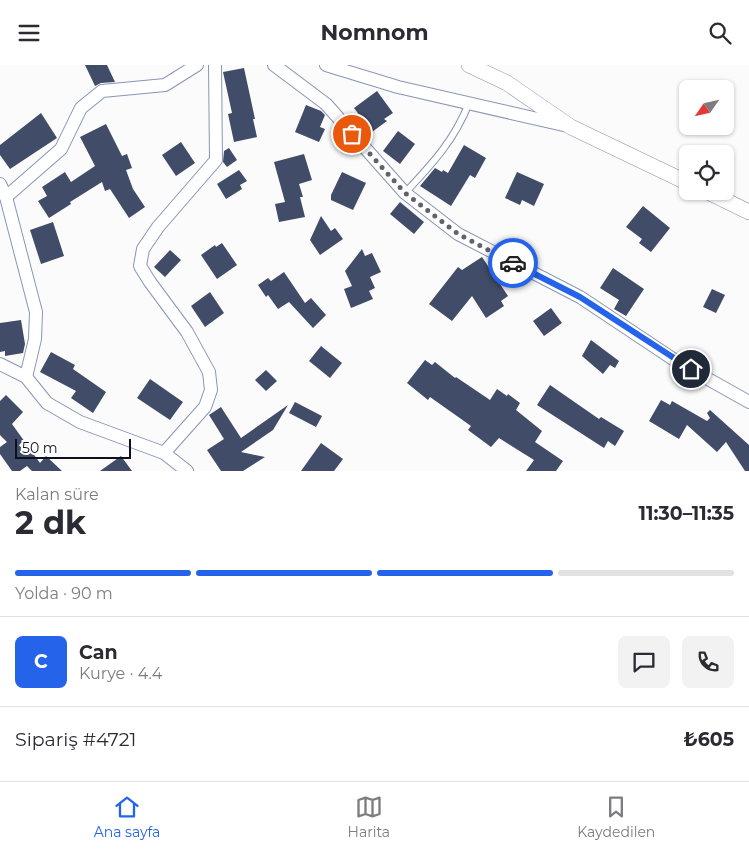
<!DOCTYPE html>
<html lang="tr">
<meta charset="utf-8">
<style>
:root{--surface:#fff;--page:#f2f2f3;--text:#2b2b33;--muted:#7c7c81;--line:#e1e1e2;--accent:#2563eb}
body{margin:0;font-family:Montserrat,sans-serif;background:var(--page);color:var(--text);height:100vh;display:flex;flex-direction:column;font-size:19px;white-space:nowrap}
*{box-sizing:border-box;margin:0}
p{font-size:16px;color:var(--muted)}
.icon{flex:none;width:28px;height:28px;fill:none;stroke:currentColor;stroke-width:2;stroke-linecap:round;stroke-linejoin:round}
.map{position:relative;height:406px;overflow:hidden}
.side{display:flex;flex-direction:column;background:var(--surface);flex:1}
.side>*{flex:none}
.needle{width:32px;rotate:236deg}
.controls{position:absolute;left:679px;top:15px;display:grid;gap:10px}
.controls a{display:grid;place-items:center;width:55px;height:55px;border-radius:8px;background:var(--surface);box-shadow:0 1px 4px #0004;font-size:25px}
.scale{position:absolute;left:15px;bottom:12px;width:116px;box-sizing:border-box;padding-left:5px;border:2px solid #0d111c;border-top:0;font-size:14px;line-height:18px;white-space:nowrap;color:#0d111c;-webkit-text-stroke:4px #fff;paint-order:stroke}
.pin{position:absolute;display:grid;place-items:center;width:42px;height:42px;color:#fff;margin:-21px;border:2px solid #fff;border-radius:50%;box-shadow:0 1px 5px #0007}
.courier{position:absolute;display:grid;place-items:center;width:50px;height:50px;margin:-25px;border:4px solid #2563eb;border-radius:50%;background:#fff;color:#222;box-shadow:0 1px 6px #0007}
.summary em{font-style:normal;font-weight:700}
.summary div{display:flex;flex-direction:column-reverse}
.summary{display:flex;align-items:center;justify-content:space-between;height:85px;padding:0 15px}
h1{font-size:32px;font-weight:700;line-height:38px}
.bar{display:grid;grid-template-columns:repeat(4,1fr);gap:8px 5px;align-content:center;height:60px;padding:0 15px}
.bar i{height:6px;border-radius:4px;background:var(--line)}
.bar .active{background:var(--accent)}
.bar p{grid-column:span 4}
.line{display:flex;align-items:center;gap:12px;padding:0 15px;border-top:1px solid var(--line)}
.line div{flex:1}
.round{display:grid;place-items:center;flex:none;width:52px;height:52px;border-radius:8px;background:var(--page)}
header{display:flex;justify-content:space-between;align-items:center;height:65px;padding:0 15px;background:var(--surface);font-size:22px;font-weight:700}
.menu{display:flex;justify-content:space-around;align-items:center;height:70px;border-top:1px solid var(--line);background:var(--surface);font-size:14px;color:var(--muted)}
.menu a{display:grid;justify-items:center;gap:2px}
.menu .active{color:var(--accent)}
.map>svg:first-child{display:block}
.building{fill:#414c68}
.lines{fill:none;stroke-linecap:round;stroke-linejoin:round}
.service-casing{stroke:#8995b4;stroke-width:8}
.minor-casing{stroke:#8995b4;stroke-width:14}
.tertiary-casing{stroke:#8995b4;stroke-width:16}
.service{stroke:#fff;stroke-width:6}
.minor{stroke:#fff;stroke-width:12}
.tertiary{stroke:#fff;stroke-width:15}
.done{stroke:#60636a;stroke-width:5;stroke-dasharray:0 9}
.route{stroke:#2563eb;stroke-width:6}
</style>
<header><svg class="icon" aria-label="menu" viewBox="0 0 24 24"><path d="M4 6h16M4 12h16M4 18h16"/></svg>Nomnom<svg class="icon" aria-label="search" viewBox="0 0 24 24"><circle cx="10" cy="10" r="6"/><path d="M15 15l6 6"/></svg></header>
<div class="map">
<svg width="749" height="406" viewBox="0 0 749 406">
<rect width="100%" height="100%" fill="#fbfbfb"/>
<g class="building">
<polygon points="85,0 107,0 115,17 101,18 95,21"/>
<polygon points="244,3 255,54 253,54 257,72 234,77 228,49 232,48 223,7"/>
<polygon points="377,26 393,48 384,54 387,56 372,67 354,43"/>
<polygon points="306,40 321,46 325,50 320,62 325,64 319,77 295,67"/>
<polygon points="41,48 57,73 10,104 0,90 0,80"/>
<polygon points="106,59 122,91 127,89 132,103 126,105 133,124 145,142 129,153 110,124 105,126 102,117 70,137 71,139 49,153 38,136 47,131 42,122 65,107 71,117 95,101 80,72"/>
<polygon points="398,66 415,79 400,99 383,86"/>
<polygon points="181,77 195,98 176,111 162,90"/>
<polygon points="464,80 486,93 475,113 470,110 451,141 420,121 435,103 442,107 443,105 448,108"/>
<polygon points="229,83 237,95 227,102 223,97 224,86"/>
<polygon points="304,89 312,115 299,119 303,132 300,132 305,152 279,157 275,139 285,137 274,97"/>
<polygon points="239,105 247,116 240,120 242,124 226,134 217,119"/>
<polygon points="342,107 366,118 353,145 331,135 331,130"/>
<polygon points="517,107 544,119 534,141 522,135 520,140 505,133"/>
<polygon points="400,137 424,157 414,169 390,149"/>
<polygon points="643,141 670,163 651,187 639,178 642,174 626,162"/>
<polygon points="321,151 331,166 335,163 343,174 320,190 310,175"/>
<polygon points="53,157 64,191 41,199 30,165"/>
<polygon points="222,178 237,200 217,214 201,190 215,180 216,182"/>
<polygon points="362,184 365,191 372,188 381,207 370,212 375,223 369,226 373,234 351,243 344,224 352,221 345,206"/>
<polygon points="170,185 181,195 165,212 154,202"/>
<polygon points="482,192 508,231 501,236 504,241 486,253 472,231 452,256 429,239 458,202 462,205"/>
<polygon points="613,203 644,224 626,251 614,244 619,235 600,223"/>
<polygon points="284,207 305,238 311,233 326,250 313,263 289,237 278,244 268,230 266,232 258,220 268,213 271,216"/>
<polygon points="712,224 725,230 716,248 703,242"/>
<polygon points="210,227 224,248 205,262 191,241"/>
<polygon points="551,243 562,258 544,271 533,256"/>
<polygon points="21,255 25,279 23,288 5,291 5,286 0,287 0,258"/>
<polygon points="591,275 619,296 615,303 610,300 603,309 582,291"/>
<polygon points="321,281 342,298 330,313 309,296"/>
<polygon points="51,287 75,300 73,304 106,327 93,348 71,333 76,326 40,307"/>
<polygon points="425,295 432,300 435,297 455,313 456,312 490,335 497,324 507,331 508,329 520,338 516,345 542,366 535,377 563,396 556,406 526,406 534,395 499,373 491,382 468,365 471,361 430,332 428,335 407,318"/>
<polygon points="266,305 277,316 266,326 255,315"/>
<polygon points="150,314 183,337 170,355 137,333"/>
<polygon points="550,320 599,354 601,352 624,366 615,381 608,376 604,383 537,340"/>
<polygon points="6,330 23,347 12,359 40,398 46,391 62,406 32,406 27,401 20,406 12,406 0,389 0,382 7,377 0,370 0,336"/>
<polygon points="661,335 670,340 672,336 707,356 710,353 707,348 710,345 749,380 749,406 745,406 726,377 717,387 687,360 679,374 649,356"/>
<polygon points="295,337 322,351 316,362 289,348"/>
<polygon points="288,340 273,365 241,387 265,392 243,406 221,406 207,385 224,374 209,350 221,342 241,373"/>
<polygon points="321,378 343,394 334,406 301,406"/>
<polygon points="121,391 132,406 100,406"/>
</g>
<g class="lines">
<defs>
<path id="service" d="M405,128c27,-29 49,-52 64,-90"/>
<g id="minor">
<polyline points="274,0 326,39 405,128 458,169 580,232 676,296 749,337"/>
<polyline points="326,0 398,22 568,61"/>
<polyline points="0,119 6,132 36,247 35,274 26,312"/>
<polyline points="6,132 61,84 81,43 102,26 165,20 197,0"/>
<polyline points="0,299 26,312 47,338 80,357 164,388 187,406"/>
<polyline points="164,388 205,342 211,325 209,307 187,267 150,217 140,201 143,184 158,162 216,95 215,0"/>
</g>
<g id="tertiary">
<polyline points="469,0 507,18 571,62 688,118"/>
<polyline points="706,126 749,147"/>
</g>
</defs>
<use href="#service" class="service-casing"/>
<use href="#minor" class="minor-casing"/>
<use href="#tertiary" class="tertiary-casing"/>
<use href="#service" class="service"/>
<use href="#minor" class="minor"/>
<use href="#tertiary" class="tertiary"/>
</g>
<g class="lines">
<polyline class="done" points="352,69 405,128 458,169 513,198"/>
<polyline class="route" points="513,198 580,232 691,304"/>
</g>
</svg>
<div class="controls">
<a><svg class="needle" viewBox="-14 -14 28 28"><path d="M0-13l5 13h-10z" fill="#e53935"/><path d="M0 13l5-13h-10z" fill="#7c7c81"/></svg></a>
<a><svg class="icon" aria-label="locate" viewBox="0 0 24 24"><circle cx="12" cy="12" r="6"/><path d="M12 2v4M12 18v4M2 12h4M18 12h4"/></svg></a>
</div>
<div class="scale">50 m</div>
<div class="pin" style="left:352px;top:69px;background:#ea580c"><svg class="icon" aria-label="bag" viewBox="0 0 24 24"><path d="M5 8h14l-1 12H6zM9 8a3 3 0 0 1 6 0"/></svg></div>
<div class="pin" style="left:691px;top:304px;background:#1f2937"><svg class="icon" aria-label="home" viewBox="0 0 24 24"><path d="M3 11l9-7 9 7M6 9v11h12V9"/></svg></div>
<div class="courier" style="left:513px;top:198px"><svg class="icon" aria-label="car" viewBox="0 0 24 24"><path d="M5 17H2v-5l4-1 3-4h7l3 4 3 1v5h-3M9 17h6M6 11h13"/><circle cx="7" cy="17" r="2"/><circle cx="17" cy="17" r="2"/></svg></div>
</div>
<section class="side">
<div class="summary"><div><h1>2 dk</h1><p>Kalan süre</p></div><em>11:30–11:35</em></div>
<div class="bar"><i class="active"></i><i class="active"></i><i class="active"></i><i></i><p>Yolda · 90 m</p></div>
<div class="line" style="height:90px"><b class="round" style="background:var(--accent);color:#fff">C</b><div><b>Can</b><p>Kurye · 4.4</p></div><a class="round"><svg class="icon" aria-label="chat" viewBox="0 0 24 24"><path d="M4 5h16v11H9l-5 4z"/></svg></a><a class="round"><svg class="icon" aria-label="phone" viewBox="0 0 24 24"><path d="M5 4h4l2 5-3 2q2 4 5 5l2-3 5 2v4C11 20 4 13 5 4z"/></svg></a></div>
<div class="line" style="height:65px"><div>Sipariş #4721</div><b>₺605</b></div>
</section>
<nav class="menu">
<a class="active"><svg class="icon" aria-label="home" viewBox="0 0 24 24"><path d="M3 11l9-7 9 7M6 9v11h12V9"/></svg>Ana sayfa</a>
<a><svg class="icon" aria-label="map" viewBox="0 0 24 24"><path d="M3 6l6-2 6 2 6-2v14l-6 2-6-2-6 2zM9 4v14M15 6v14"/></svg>Harita</a>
<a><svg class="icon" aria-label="saved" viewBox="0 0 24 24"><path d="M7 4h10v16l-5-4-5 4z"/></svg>Kaydedilen</a>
</nav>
